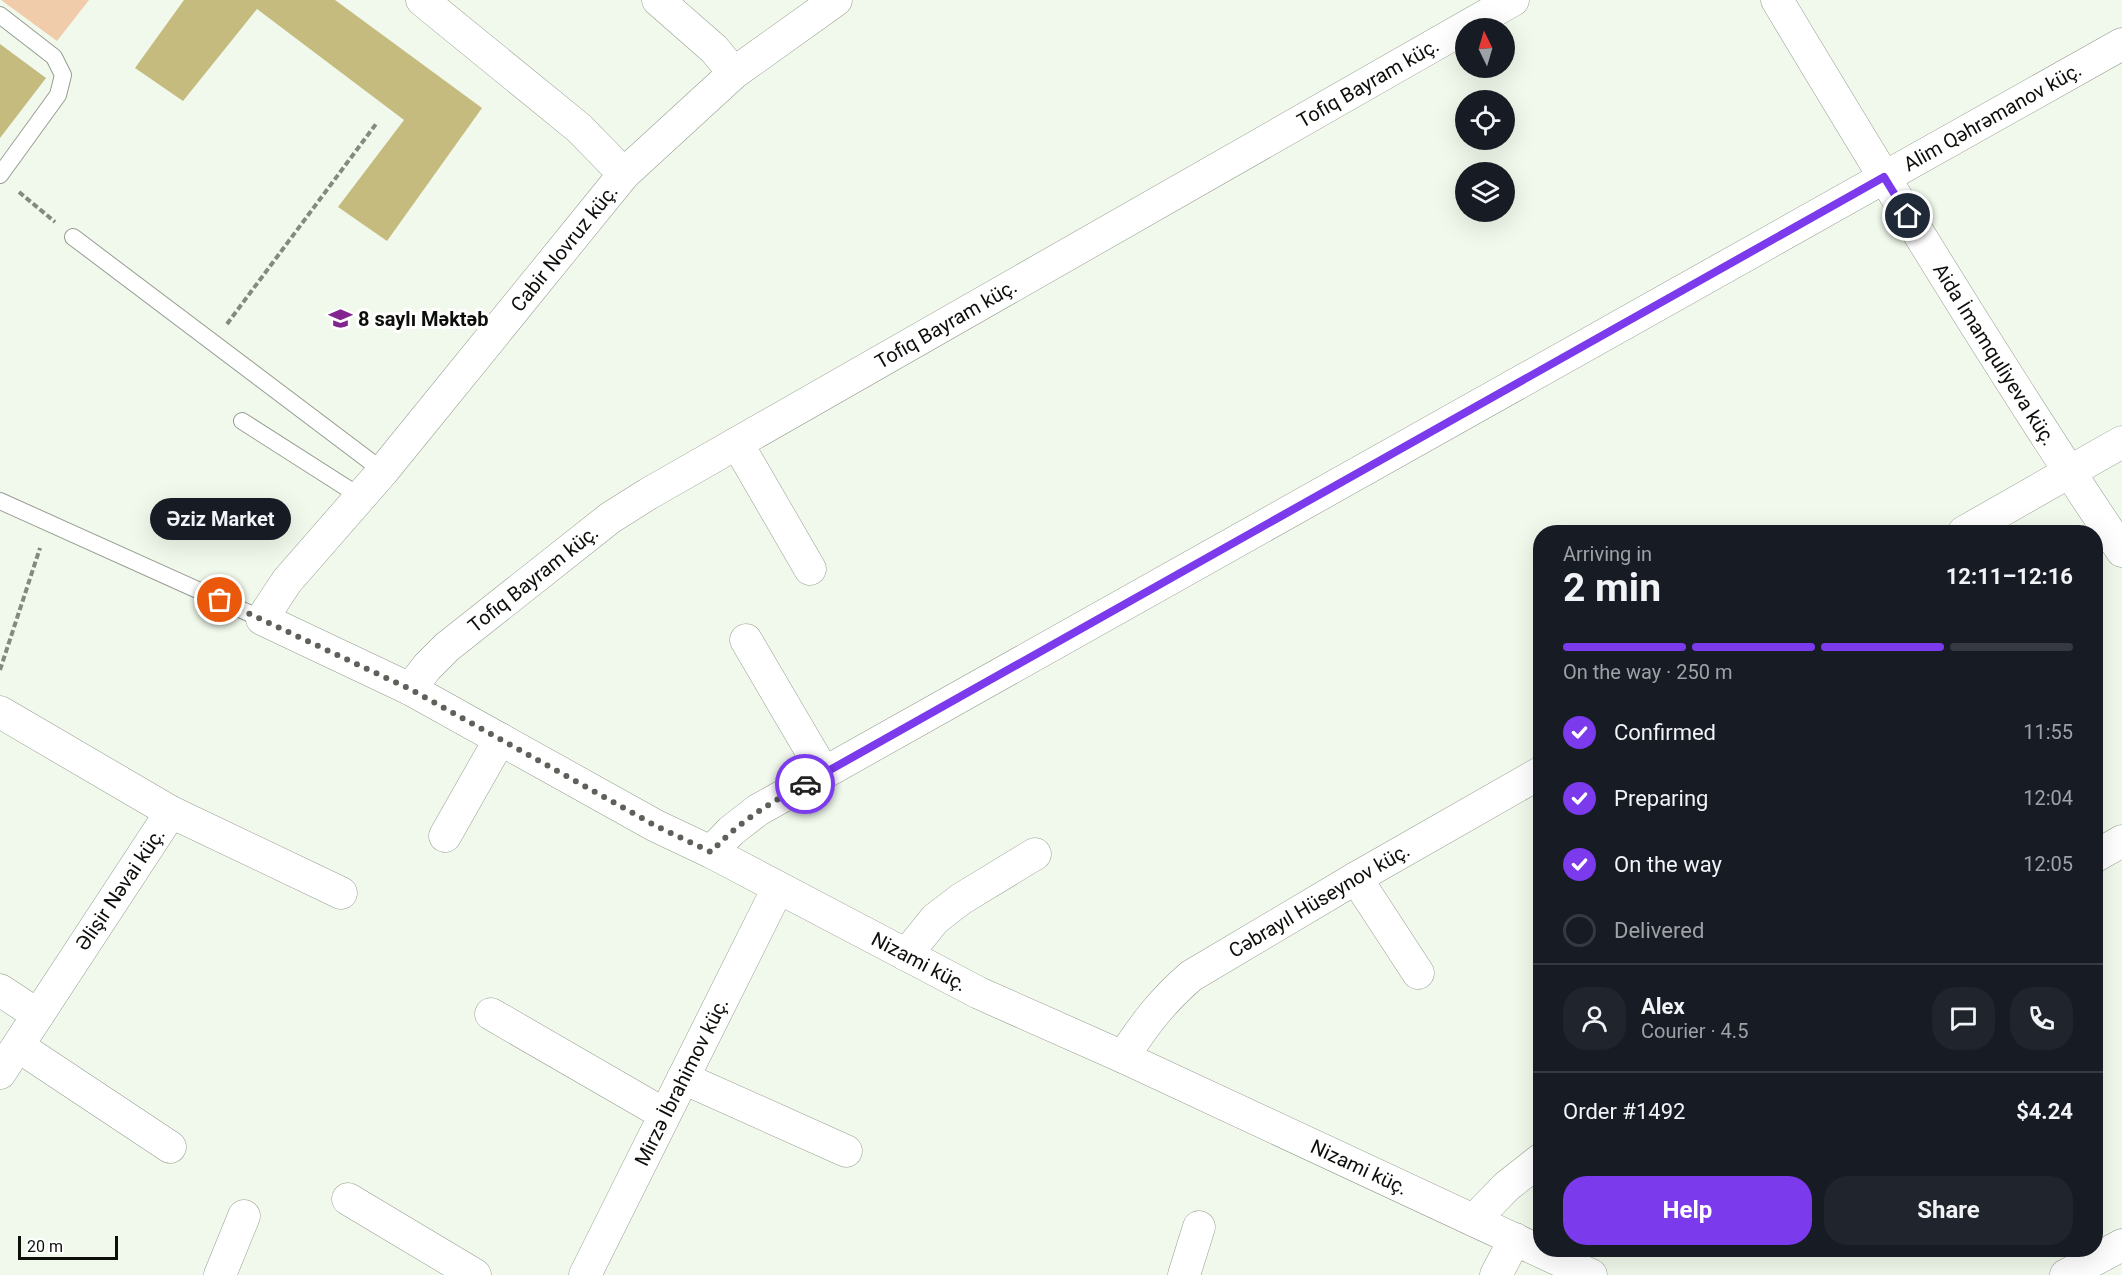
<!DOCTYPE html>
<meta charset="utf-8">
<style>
:root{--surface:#171b24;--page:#20242c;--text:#f1f3f6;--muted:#9ea1a6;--line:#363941;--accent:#7c3aed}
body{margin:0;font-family:Roboto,sans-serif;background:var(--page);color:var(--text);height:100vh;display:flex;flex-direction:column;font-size:22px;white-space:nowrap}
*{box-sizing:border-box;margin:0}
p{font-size:20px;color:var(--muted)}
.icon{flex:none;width:33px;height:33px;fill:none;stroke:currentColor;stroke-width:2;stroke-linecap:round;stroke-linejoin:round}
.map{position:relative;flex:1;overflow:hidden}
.drawer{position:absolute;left:1533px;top:525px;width:570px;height:732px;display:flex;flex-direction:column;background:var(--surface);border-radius:24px;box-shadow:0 6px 24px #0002}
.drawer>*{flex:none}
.needle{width:39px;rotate:355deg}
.tools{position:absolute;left:1455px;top:18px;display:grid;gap:12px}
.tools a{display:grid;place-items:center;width:60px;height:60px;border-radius:50%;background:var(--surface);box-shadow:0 6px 24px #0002;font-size:30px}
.scale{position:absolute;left:18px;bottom:15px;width:100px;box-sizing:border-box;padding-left:6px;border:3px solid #0d0f0b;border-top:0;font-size:16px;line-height:21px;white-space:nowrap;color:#0d0f0b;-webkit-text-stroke:4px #fff;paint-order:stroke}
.pin{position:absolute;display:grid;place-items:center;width:51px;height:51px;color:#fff;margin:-26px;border:3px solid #fff;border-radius:50%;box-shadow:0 2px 6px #0007}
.courier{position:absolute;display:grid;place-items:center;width:60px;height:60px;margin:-30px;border:4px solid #7c3aed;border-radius:50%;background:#fff;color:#222;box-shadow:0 2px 8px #0007}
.bubble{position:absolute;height:42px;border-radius:21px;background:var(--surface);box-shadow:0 6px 24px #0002;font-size:20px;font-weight:700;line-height:42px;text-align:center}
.summary em{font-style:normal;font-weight:700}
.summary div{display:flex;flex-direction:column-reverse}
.summary{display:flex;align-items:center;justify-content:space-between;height:102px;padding:0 30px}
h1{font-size:39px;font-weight:700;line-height:45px}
.bar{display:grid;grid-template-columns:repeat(4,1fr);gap:9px 6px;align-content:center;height:72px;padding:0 30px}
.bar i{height:8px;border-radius:4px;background:var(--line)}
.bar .active{background:var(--accent)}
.bar p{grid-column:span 4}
.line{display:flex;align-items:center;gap:15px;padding:0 30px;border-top:2px solid var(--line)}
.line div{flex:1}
.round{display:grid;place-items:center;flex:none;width:63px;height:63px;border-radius:24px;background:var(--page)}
ol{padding:0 30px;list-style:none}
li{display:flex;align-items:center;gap:18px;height:66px}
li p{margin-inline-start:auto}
li .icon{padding:6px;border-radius:50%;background:var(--accent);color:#fff;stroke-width:4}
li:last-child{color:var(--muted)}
li i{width:33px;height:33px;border:3px solid var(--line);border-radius:50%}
.action{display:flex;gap:12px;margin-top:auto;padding:12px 30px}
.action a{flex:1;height:69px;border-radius:24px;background:var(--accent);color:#fff;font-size:24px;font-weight:700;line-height:69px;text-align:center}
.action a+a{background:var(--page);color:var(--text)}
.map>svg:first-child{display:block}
.green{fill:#f0ccaa}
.building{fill:#c5bb7f}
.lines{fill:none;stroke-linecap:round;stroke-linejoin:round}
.service-casing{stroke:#959d91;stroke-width:18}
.minor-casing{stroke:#959d91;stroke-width:33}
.path{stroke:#848a81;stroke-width:4;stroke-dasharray:6 3;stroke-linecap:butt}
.service{stroke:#fff;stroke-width:16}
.minor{stroke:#fff;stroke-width:32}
.done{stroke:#5d615a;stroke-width:6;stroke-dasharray:0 10.8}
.route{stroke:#7c3aed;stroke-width:8}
.labels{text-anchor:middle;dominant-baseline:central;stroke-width:6;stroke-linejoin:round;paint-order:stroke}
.street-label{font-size:20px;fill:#0d0f0b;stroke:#fff}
.poi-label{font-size:20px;font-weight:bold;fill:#0d0f0b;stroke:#fff;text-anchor:start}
</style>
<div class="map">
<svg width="2122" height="1275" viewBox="0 0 2122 1275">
<rect width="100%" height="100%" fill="#f1f9ec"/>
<polygon class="green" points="1,0 89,0 57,41"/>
<g class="building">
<polygon points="184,0 335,0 482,108 387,241 338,207 404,120 257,9 183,101 135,68"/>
<polygon points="0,44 46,78 0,138"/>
</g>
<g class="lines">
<defs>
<g id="service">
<polyline points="0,15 54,57 63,75 58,95 0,175"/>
<polyline points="73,237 383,471"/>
<polyline points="242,421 361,497"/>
<polyline points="0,501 262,619"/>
</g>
<g id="minor">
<polyline points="422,0 579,128 624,174"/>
<polyline points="658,0 714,49 734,73"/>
<path id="s1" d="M836,0l-102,73 -110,101 -241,297 -96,110 -25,38 148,70 246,137 55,26 268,141 144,64 468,218"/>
<path id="s2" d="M1777,0c112,186 224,371 345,551"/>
<polyline points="737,443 810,569"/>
<polyline points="1964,532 2122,442"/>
<polyline points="746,640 824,773"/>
<path id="s3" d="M410,689l17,-22 20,-20 163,-129 38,-24 865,-494"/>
<polyline points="0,712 171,812 0,1073"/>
<polyline points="171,812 341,893"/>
<polyline points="445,836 500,739"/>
<path id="s4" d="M711,852l20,-21 27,-21 1364,-766"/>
<polyline points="2096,856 2122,841"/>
<polyline points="1356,878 1418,973"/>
<polyline points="906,955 935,919 961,899 1035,854"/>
<polyline points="0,990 38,1015"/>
<polyline points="491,1014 664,1114"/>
<polyline points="18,1046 170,1147"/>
<path id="s5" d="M1123,1057c22,-33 38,-55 68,-81l165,-98 184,-105"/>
<polyline points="683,1078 846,1151"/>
<polyline points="348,1199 475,1275"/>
<polyline points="1474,1220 1507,1186 1540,1160"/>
<polyline points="220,1275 244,1216"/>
<path id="s6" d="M585,1275l193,-387"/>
<polyline points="1184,1275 1199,1227"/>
<polyline points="1496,1275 1515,1239"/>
<polyline points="2066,1275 2122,1245"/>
</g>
</defs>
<use href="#service" class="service-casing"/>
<use href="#minor" class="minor-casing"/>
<g class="path">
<polyline points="19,192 55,222"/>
<polyline points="227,324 376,124"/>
<polyline points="0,670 40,548"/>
</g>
<use href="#service" class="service"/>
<use href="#minor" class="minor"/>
</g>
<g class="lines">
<path class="done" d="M220,600l190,89 246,137 55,26c29,-31 57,-48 94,-68"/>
<polyline class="route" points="805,784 1884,177 1908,216"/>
</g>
<defs>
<symbol id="school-bare" viewBox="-9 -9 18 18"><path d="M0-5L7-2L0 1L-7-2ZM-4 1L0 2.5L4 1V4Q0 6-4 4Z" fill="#832590" stroke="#fff" stroke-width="2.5" paint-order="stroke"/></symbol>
</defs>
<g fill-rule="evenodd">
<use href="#school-bare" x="324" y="302" width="33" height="33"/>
</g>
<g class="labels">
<g class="street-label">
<text stroke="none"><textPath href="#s3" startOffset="1138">Tofiq Bayram küç.</textPath></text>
<text stroke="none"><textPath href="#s4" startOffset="1479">Alim Qəhrəmanov küç.</textPath></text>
<text transform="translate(564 248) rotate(-51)">Cabir Novruz küç.</text>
<text stroke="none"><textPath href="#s3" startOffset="652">Tofiq Bayram küç.</textPath></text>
<text stroke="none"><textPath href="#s2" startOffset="416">Aida İmamquliyeva küç.</textPath></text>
<text stroke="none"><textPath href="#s3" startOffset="166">Tofiq Bayram küç.</textPath></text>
<text transform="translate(120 889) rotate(-56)">Əlişir Nəvai küç.</text>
<text stroke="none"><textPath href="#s5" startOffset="255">Cəbrayıl Hüseynov küç.</textPath></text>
<text stroke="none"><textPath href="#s1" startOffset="1590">Nizami küç.</textPath></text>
<text stroke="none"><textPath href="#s6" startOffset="216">Mirzə İbrahimov küç.</textPath></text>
<text stroke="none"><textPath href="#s1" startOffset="2076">Nizami küç.</textPath></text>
</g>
<g class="poi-label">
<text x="358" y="319">8 saylı Məktəb</text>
</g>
</g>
</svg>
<div class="tools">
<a><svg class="needle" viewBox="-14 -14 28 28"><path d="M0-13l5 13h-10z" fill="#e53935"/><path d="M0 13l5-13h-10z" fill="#9ea1a6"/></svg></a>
<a><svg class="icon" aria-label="locate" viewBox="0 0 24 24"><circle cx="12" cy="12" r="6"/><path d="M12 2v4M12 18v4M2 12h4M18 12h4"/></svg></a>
<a><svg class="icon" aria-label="layers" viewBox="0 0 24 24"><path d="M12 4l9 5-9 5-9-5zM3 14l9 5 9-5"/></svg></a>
</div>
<div class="scale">20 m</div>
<div class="pin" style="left:220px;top:600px;background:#ea580c"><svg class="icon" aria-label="bag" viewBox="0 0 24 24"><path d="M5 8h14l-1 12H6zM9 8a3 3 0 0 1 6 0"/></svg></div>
<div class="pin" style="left:1908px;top:216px;background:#1f2937"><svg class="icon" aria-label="home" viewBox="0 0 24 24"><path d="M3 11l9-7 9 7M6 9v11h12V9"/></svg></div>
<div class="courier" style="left:805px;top:784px"><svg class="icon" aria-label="car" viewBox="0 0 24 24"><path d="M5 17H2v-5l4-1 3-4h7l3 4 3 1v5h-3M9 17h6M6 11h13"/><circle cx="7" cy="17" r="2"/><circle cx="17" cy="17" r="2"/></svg></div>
<div class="bubble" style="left:150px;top:498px;width:141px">Əziz Market</div>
<section class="drawer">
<div class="summary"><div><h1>2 min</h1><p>Arriving in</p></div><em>12:11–12:16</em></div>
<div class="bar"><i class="active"></i><i class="active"></i><i class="active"></i><i></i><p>On the way · 250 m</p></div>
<ol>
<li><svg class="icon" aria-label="check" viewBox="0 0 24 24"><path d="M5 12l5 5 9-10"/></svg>Confirmed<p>11:55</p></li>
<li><svg class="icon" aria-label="check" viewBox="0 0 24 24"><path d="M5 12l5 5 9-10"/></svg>Preparing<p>12:04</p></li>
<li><svg class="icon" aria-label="check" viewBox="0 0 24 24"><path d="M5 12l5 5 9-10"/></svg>On the way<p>12:05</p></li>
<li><i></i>Delivered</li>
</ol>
<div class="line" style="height:108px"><a class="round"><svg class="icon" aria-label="person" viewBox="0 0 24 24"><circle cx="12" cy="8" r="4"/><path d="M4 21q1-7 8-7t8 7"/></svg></a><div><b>Alex</b><p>Courier · 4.5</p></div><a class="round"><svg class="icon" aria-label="chat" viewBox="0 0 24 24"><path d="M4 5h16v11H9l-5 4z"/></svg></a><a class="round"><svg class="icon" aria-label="phone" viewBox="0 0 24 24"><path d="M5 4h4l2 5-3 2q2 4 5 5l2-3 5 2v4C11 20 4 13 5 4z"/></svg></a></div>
<div class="line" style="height:78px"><div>Order #1492</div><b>$4.24</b></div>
<div class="action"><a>Help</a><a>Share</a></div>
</section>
</div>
